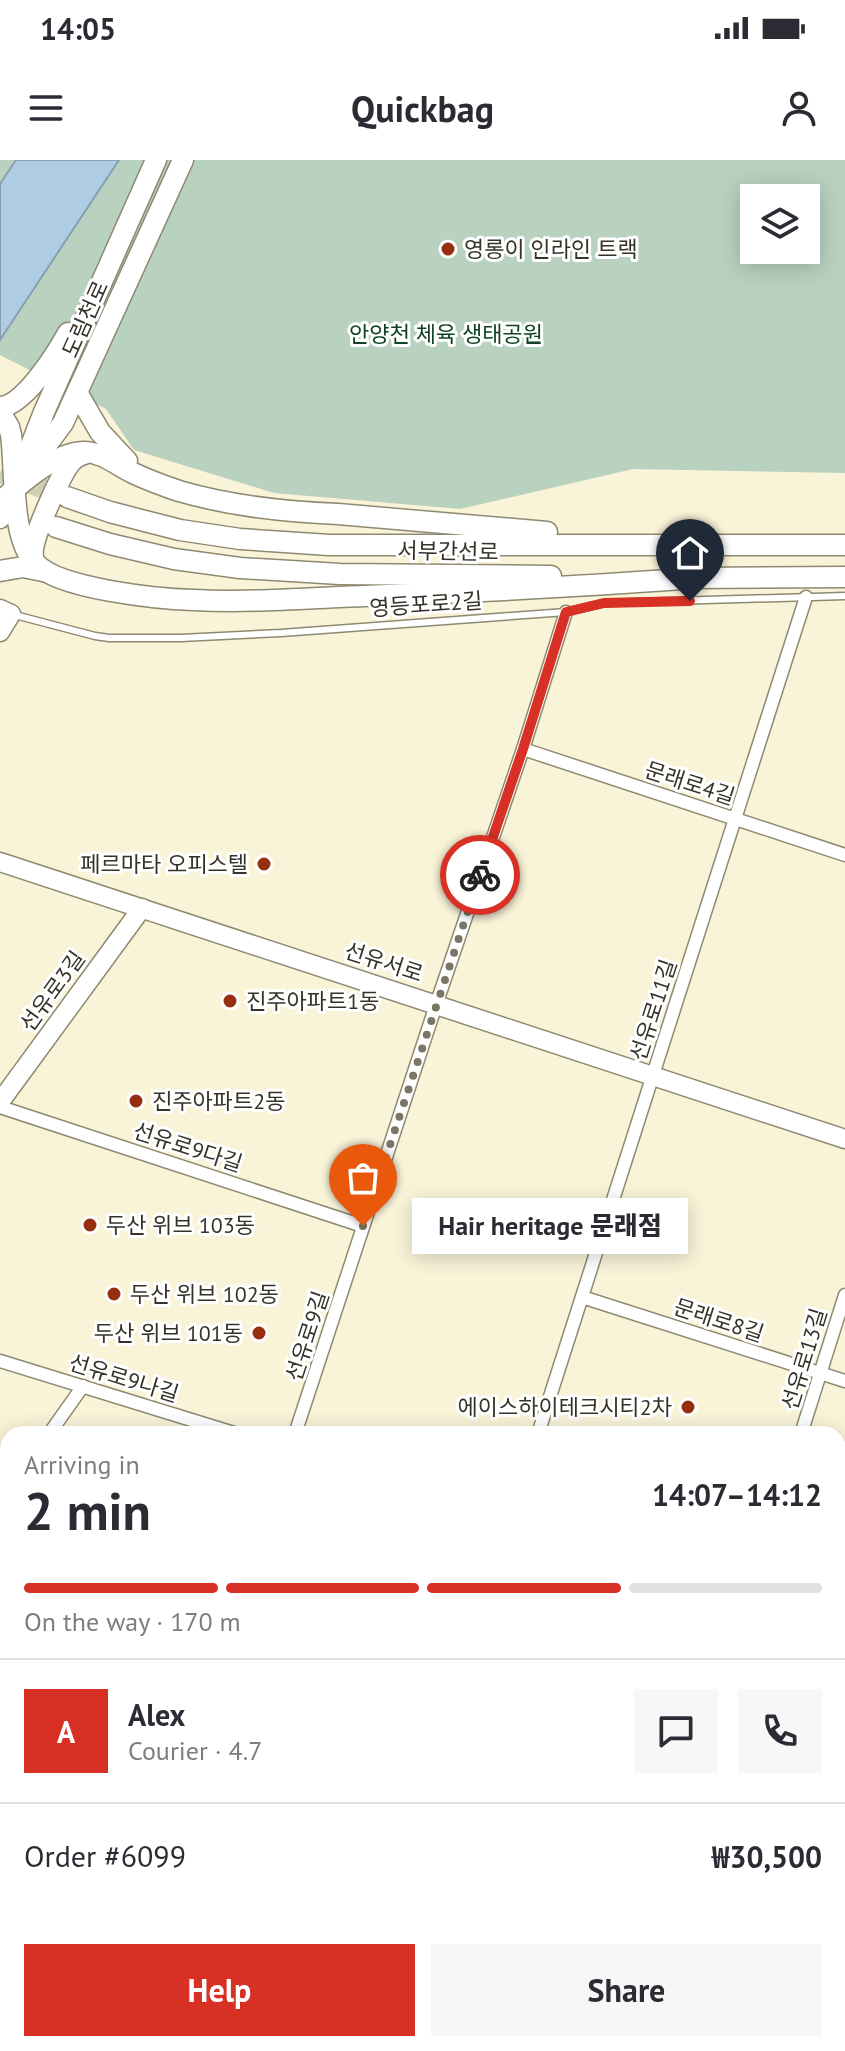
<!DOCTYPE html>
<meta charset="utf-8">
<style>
:root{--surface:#fff;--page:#f7f7f7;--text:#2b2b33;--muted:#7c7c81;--line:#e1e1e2;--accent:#d93025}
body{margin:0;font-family:"PT Sans","Noto Sans KR",sans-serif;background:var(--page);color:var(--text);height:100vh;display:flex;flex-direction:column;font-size:30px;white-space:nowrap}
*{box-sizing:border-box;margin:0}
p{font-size:26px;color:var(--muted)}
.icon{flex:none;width:44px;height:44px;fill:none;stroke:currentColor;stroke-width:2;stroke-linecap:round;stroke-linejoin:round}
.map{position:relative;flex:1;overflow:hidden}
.panel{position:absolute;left:0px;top:1266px;width:846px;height:626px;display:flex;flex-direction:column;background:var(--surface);border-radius:24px 24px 0 0;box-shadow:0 4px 20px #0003}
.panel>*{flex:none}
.controls{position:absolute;left:740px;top:24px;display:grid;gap:16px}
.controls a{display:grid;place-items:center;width:80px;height:80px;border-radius:0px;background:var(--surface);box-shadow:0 4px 20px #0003;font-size:40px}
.pin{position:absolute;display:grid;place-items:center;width:68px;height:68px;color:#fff;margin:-82px -34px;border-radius:50% 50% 50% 0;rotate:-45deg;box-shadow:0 0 8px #0007}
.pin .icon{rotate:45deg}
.courier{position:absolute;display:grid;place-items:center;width:80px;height:80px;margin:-40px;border:6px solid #d93025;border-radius:50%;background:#fff;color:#222;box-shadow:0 2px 10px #0007}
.bubble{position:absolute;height:56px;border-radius:0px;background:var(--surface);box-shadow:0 4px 20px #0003;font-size:26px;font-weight:800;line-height:56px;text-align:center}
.head em{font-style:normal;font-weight:800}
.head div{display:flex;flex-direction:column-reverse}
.head{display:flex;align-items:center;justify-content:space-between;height:136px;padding:0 24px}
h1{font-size:52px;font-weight:800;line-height:60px}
.bar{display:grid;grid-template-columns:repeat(4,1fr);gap:12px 8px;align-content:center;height:96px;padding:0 24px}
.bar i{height:10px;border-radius:6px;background:var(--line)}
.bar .active{background:var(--accent)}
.bar p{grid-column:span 4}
.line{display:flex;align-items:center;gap:20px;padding:0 24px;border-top:2px solid var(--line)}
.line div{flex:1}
.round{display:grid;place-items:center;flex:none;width:84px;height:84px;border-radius:0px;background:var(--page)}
.primary-button{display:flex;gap:16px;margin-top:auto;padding:16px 24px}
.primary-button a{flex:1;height:92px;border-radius:0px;background:var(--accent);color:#fff;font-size:32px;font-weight:800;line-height:92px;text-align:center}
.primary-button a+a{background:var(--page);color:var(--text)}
.status{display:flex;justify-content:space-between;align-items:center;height:56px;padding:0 40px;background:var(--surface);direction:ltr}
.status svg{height:22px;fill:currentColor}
header{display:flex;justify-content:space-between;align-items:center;height:104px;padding:0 24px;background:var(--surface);font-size:36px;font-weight:800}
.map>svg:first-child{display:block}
.education{fill:#f8e1ed}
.green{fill:#b9d1bf;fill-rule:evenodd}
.water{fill:#aecde5;stroke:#8a9fad;stroke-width:2}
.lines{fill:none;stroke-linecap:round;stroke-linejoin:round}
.primary-tunnel{stroke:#d2cdb5;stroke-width:20;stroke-dasharray:20 10;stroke-linecap:butt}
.lane-casing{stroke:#8e8971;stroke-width:9}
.street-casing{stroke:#8e8971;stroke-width:15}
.secondary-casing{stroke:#8e8971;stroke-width:21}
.primary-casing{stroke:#8e8971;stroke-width:23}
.lane{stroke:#fff;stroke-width:6}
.street{stroke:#fff;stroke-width:12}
.secondary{stroke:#fff;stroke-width:18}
.primary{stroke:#fff;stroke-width:20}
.done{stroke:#7a7666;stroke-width:8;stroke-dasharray:0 14.4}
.route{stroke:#d93025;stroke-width:10}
.poi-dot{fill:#962f0f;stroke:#fff;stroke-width:3}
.labels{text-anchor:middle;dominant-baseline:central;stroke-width:6;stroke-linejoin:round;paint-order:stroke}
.poi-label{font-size:22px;fill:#353329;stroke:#fff;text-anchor:start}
.street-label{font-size:22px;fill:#353329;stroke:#fff}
.park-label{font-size:22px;fill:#0e4223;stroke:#fff}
</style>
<div class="status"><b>14:05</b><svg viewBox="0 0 49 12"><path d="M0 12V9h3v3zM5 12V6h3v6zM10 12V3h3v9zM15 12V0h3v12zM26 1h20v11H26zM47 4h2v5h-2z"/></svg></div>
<header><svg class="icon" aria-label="menu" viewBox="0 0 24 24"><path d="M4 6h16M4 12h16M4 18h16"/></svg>Quickbag<svg class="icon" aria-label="person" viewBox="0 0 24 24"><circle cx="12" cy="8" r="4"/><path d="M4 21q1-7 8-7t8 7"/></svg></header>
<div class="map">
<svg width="845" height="1891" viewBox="0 0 845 1891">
<rect width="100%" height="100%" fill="#f9f3d8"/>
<polygon class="education" points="838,1486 845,1488 845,1730 838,1728"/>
<path class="green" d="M0,0h845v313l-212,-4 -173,40 -186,-16 -140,-43 -28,-41 -106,-54zM754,38h52v52h-52z"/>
<polygon class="water" points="16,0 119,0 0,180 0,24"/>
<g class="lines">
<polyline class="primary-tunnel" points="0,313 67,337"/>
<defs>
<g id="lane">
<polyline points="15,455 95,476 109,478 181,478 281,473 566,452 604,443 845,436"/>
<polyline points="838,1778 845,1780"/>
</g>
<g id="street">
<polyline points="523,589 845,695"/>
<polyline points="0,947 363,1066"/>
<polyline points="582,1137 845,1221"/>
<polyline points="0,1201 237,1274"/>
<polyline points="49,1274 83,1226"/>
<polyline points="295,1274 436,845 523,589 566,452"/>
<polyline points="538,1274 806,437"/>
<polyline points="801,1274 845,1135"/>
<polyline points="0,1343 8,1332"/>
<polyline points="838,1468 845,1471"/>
<polyline points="0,1715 8,1704"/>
<polyline points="0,1863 8,1869"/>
<polyline points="607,1891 609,1884"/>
</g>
<g id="secondary">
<polyline points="0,449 11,454 0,472"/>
<polyline points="0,702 845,979"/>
<polyline points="0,942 142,748"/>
<polyline points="0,1685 8,1689"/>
<polyline points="526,1884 547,1891"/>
<polyline points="32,1891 38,1884"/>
</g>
<g id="primary">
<polyline points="78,234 100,272 127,301"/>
<path d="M0,247c24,-1 57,-54 68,-74"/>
<path d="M0,252l9,15 2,8c5,35 -1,104 25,129 24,25 122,35 158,36 56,3 114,-2 170,-4 112,-4 223,-10 334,-18"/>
<polyline points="31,306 63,263 183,0"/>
<polyline points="67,337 110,352 180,370 240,379 329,385 845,385"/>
<path d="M0,342c21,-19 54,-49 83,-50 20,0 33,13 50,21 15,7 31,13 46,18 52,15 105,21 159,23l209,18"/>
<polyline points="0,358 14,329 44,252 156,0"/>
<polyline points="56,367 110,384 174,399 240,408 340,414 551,416"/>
<path d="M34,402c-1,-6 -2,-7 -1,-13 2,-16 29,-79 40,-89 4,-4 6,-4 11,-6"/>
<polyline points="0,411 23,407 43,411"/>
<polyline points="687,418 845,417"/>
</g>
</defs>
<use href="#lane" class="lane-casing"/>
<use href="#street" class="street-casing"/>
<use href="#secondary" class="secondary-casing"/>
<use href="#primary" class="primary-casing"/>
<use href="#lane" class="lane"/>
<use href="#street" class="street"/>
<use href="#secondary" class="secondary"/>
<use href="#primary" class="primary"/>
</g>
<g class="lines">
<polyline class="done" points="363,1066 480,715"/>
<polyline class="route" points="480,715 523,589 566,452 604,443 690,441"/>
</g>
<g class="poi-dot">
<circle cx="448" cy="89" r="8"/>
<circle cx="264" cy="704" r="8"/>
<circle cx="230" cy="841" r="8"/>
<circle cx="136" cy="941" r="8"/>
<circle cx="90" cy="1065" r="8"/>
<circle cx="114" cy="1134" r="8"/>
<circle cx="259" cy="1173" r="8"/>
<circle cx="688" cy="1247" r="8"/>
</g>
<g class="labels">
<g class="poi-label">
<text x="464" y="89">영롱이 인라인 트랙</text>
<text x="248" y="704" text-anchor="end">페르마타 오피스텔</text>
<text x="246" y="841">진주아파트1동</text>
<text x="152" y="941">진주아파트2동</text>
<text x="106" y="1065">두산 위브 103동</text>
<text x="130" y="1134">두산 위브 102동</text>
<text x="243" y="1173" text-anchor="end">두산 위브 101동</text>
<text x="672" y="1247" text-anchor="end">에이스하이테크시티2차</text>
</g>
<g class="street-label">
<text transform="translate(85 159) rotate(-66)">도림천로</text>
<text transform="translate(448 391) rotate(1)">서부간선로</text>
<text transform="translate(426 444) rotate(-4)">영등포로2길</text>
<text transform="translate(690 623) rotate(18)">문래로4길</text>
<text transform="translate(384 802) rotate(18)">선유서로</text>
<text transform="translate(52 831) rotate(-54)">선유로3길</text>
<text transform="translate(653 850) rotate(-72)">선유로11길</text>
<text transform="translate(188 987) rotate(18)">선유로9다길</text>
<text transform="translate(719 1160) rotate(18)">문래로8길</text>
<text transform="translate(307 1176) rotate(-72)">선유로9길</text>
<text transform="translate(804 1199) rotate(-73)">선유로13길</text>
<text transform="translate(124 1218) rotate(17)">선유로9나길</text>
</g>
<g class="park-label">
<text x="446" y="174">안양천 체육 생태공원</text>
</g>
</g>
</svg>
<div class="controls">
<a><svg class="icon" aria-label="layers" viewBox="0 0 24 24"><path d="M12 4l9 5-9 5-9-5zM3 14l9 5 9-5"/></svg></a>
</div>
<div class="pin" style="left:363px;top:1066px;background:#ea580c"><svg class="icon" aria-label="bag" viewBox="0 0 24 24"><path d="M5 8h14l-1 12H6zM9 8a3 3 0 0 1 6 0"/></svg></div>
<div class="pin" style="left:690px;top:441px;background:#1f2937"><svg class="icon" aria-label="home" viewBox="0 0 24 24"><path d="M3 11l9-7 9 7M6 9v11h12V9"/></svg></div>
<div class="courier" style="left:480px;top:715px"><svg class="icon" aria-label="bike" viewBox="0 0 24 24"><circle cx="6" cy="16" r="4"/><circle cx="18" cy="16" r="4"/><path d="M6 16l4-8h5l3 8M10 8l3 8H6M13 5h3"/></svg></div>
<div class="bubble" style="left:412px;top:1038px;width:276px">Hair heritage 문래점</div>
<section class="panel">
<div class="head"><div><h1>2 min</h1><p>Arriving in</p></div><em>14:07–14:12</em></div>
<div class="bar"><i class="active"></i><i class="active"></i><i class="active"></i><i></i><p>On the way · 170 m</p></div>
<div class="line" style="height:144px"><b class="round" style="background:var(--accent);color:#fff">A</b><div><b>Alex</b><p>Courier · 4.7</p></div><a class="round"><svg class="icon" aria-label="chat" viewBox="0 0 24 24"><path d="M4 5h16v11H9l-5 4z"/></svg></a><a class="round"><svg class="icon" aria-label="phone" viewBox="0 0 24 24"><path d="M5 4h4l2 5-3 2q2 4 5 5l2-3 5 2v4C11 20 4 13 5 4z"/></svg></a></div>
<div class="line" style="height:104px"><div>Order #6099</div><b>₩30,500</b></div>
<div class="primary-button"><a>Help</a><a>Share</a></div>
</section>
</div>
